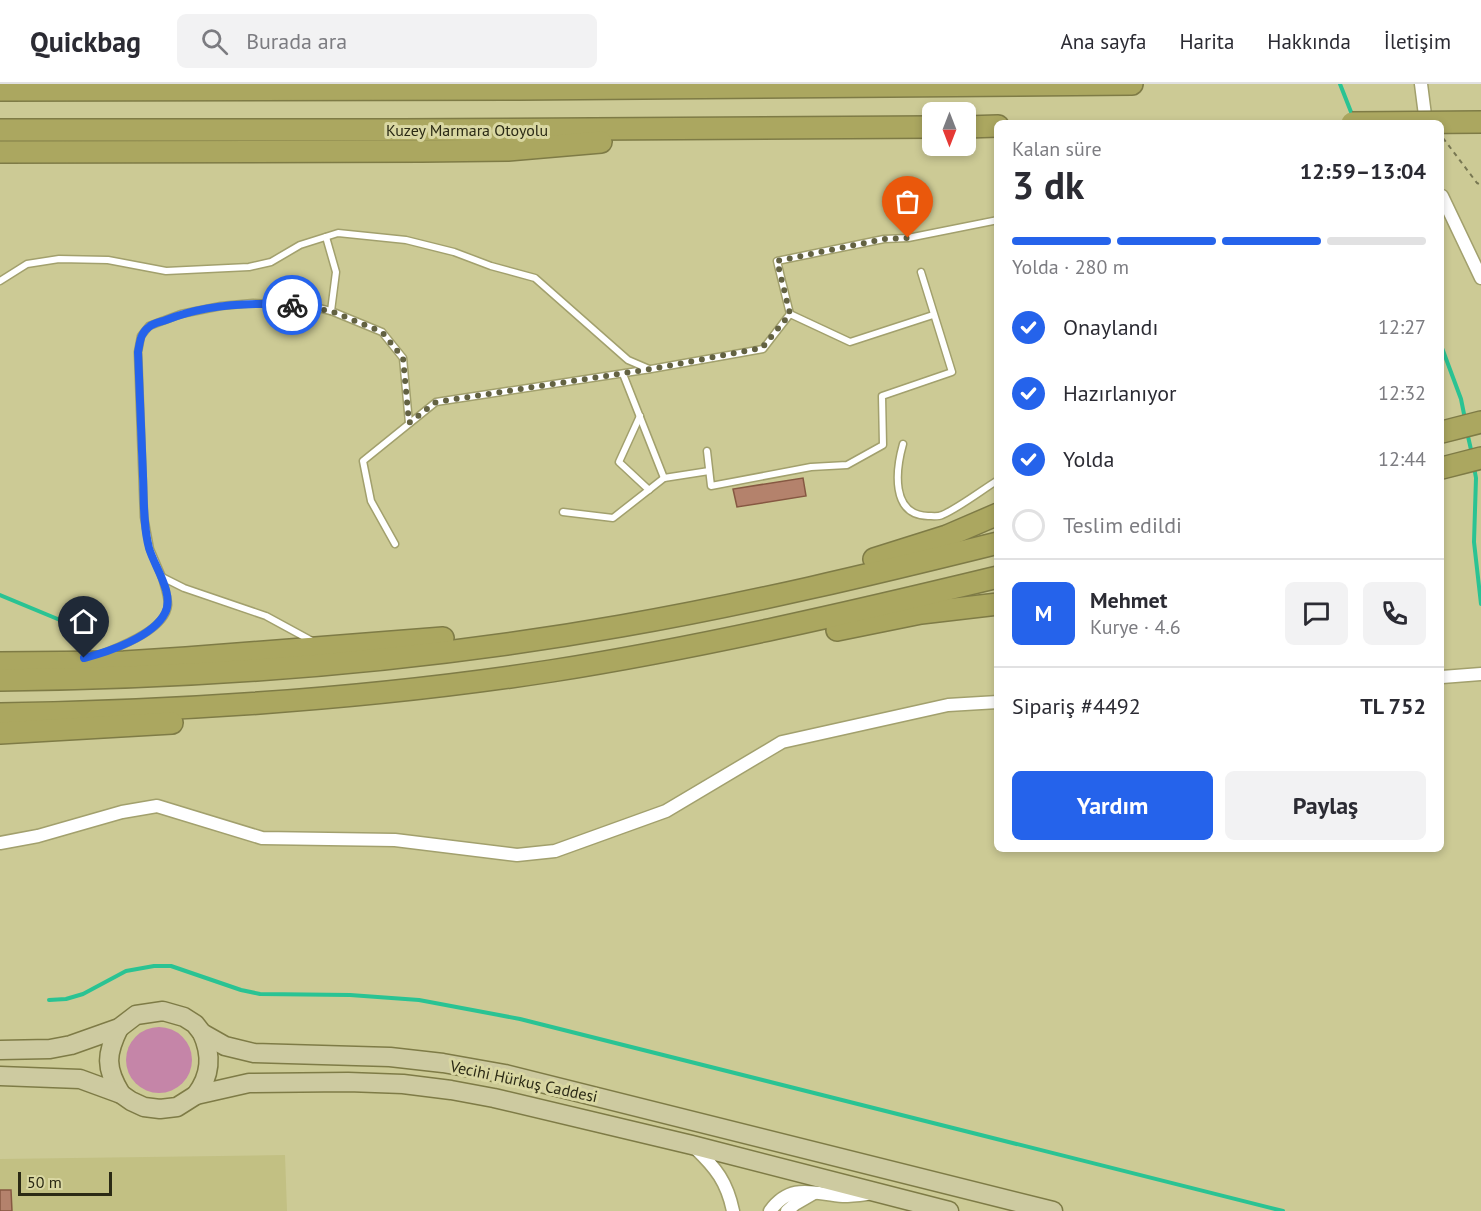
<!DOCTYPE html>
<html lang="tr">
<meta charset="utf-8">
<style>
:root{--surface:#fff;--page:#f2f2f3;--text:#2b2b33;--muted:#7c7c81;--line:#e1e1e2;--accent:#2563eb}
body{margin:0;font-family:"PT Sans",sans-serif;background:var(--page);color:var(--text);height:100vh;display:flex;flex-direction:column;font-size:22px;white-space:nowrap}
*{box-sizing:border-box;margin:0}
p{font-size:20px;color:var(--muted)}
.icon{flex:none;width:33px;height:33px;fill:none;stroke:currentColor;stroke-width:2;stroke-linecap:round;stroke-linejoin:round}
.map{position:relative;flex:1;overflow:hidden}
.panel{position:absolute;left:994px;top:36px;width:450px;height:732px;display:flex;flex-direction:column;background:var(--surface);border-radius:9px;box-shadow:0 3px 9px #0003}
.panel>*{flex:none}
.needle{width:39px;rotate:180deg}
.fabs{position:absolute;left:922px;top:18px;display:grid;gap:12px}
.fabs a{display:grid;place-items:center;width:54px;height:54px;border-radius:9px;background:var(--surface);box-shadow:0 3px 9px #0003;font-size:30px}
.scale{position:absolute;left:18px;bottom:15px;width:94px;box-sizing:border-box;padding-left:6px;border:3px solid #2b2a15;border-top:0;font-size:16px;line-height:21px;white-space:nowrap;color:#2b2a15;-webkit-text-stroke:4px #d9d7a2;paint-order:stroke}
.pin{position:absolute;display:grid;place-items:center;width:51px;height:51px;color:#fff;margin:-62px -26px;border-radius:50% 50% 50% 0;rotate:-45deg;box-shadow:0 0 6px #0007}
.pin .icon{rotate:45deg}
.courier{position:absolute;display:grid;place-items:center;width:60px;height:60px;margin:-30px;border:4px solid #2563eb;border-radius:50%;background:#fff;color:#222;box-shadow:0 2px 8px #0007}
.headline em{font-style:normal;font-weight:700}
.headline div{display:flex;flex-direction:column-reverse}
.headline{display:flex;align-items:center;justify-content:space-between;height:102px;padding:0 18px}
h1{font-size:39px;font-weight:700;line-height:45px}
.bar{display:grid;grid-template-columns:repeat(4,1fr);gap:9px 6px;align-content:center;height:72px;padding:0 18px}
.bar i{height:8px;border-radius:4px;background:var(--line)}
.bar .current{background:var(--accent)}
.bar p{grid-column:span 4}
.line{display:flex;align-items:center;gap:15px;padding:0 18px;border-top:2px solid var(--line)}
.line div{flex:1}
.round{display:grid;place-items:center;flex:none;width:63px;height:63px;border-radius:9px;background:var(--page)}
ol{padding:0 18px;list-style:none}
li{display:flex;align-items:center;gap:18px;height:66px}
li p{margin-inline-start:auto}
li .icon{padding:6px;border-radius:50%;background:var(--accent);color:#fff;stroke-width:4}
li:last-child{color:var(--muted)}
li i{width:33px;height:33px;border:3px solid var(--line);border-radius:50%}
.button{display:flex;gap:12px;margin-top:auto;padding:12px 18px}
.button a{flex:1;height:69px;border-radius:9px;background:var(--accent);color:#fff;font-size:24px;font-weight:700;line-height:69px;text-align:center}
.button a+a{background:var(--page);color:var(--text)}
header{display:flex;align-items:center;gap:36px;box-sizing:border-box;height:84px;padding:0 30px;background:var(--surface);border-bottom:2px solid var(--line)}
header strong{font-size:28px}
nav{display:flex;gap:33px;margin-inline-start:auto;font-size:21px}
.search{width:420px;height:54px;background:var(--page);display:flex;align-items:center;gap:15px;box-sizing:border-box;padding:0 21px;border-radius:9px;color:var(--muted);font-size:22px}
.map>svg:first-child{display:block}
.built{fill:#c2c083}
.green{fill:#c585a8}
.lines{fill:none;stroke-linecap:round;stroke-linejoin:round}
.stream{stroke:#2ac393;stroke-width:4}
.building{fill:#b4826c;stroke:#865842;stroke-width:1.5}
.lane-casing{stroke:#a2a06d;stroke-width:9}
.street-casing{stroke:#a2a06d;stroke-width:15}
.primary-casing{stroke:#7e7b46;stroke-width:21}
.highway-casing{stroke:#7e7b46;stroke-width:24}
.path{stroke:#787752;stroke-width:2;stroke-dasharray:4.5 4.5;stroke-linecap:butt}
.lane{stroke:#fff;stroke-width:6}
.street{stroke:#fff;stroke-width:12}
.primary{stroke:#cdcaa0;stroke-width:18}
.highway{stroke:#aba760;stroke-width:21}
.highway-bridge-casing{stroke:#7e7b46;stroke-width:24;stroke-linecap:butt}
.highway-bridge{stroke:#aba760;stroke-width:21}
.done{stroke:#636242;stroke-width:6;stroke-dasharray:0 10.8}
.route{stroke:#2563eb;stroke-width:8}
.labels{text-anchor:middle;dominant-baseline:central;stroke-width:6;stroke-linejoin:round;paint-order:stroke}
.street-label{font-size:16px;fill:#2b2a15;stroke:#d9d7a2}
</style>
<header>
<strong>Quickbag</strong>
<div class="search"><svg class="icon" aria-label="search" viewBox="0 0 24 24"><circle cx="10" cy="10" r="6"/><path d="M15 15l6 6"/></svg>Burada ara</div>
<nav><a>Ana sayfa</a><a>Harita</a><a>Hakkında</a><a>İletişim</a></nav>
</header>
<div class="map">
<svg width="1481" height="1127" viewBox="0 0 1481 1127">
<rect width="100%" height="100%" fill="#ccca95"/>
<polygon class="built" points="285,1071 287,1127 0,1127 0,1075"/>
<circle class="green" cx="159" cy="976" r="33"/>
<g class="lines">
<g class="stream">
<polyline points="1340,0 1353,33"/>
<polyline points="1442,264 1461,315 1465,335"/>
<polyline points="1467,348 1472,370"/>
<polyline points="1474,383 1476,394 1474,458 1481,520"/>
<polyline points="0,511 60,536 64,542"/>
<polyline points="49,916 66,915 83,910 126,887 154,882 171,882 241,906 260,910 350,911 419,916 520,935 1283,1127"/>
</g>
</g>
<g class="building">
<polygon points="803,394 806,412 737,423 733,405"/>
<polygon points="0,1106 11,1106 12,1127 0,1127"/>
</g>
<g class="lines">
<defs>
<g id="lane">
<polyline points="326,153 336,188 331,227"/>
<polyline points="0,197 27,180 59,175 108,176 166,187 249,183 271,178 300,161 338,149 406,156 454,168 491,182 535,194 628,276 649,285"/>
<polyline points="790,230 850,258 933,231"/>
<polyline points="623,290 664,394"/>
<polyline points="640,332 619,378 649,406"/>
<path d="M903,360c-7,25 -13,71 25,72 4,0 10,1 14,-1 15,-6 40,-25 56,-35"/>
<polyline points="707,367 711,402 811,383 847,381 883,361 882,312 952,288 921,188"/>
<polyline points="563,428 613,434 664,394 709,387"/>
<polyline points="395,460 371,417 363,377 436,318 651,285 763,265 790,230 777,177 884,155 908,154 998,136"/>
<polyline points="162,493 150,465 144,433 138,268 141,252 149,242 181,230 221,222 253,219 314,223 331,227 382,248 403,274 409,339"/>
<path d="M102,570c19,-8 64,-25 66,-49 0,-9 -4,-19 -6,-28l22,11 82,28 46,25"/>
</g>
<g id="street">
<polyline points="1421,0 1426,39"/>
<polyline points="1442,112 1481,194"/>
<polyline points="1442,593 1481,590"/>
<polyline points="0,759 38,752 122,728 157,722 262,754 395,756 517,771 555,767 666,727 782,658 948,621 998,618"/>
<path d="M695,1064c21,20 32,34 38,63"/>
<path d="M770,1127c21,-29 44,-17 73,-15 8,0 16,-1 24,-2"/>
<polyline points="787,1127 795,1120 814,1109"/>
</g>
<g id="primary">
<path d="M119,944c-13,26 -14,40 2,66"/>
<polyline points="0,966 50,965 71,961 119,944 136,931 163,927 184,933 195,940 202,949 225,962 254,969 390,973 443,979 505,990 1053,1127"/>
<polyline points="0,992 80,995 121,1010 131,1017 144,1023 160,1025 177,1023 196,1011 249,999 348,998 403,1000 451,1006 494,1014 692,1061 949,1127"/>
<path d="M196,1011c15,-20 16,-40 6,-62"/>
</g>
<g id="highway">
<polyline points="0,6 520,5 1132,0"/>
<polyline points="966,43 998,42"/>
<polyline points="0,46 402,46 933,43"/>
<polyline points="0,68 422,67 508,66 601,58"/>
<polyline points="1442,348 1481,338"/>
<polyline points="1442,384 1481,374"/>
<polyline points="874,475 947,452 998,430"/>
<polyline points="837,546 921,529 998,520"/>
<polyline points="0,579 124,578 186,574 443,554"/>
<path d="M0,596c207,-2 417,-18 621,-54 127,-22 252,-52 377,-83"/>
<path d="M0,630c184,-3 368,-15 551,-43 151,-24 298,-58 447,-94"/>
<polyline points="0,649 172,639"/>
</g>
</defs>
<use href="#lane" class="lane-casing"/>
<use href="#street" class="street-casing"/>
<use href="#primary" class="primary-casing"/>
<use href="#highway" class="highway-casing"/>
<polyline class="path" points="1443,54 1477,99 1481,101"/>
<use href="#lane" class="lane"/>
<use href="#street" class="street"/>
<use href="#primary" class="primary"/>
<use href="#highway" class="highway"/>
<defs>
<polyline id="highway-bridge" points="1352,39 1481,38"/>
</defs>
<use href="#highway-bridge" class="highway-bridge-casing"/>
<use href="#highway-bridge" class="highway-bridge"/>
</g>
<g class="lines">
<polyline class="done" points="292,221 331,227 382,248 403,274 409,339 436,318 651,285 762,264 790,230 777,177 884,155 908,154"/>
<path class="route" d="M84,574c24,-6 69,-21 81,-45 10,-19 -11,-47 -16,-65 -6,-23 -5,-49 -6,-72 -2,-42 -3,-83 -5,-124 2,-9 2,-19 11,-25 4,-4 12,-5 17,-7 40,-16 83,-18 126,-15"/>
</g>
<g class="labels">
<g class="street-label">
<text x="467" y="46">Kuzey Marmara Otoyolu</text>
<text transform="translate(524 997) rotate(12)">Vecihi Hürkuş Caddesi</text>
</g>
</g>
</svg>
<div class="fabs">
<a><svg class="needle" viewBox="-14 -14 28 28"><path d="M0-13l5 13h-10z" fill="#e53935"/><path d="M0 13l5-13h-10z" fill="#7c7c81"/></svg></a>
</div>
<div class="scale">50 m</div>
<div class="pin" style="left:908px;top:154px;background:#ea580c"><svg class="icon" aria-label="bag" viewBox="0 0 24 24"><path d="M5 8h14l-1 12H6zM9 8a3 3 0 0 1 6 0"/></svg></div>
<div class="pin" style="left:84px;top:574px;background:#1f2937"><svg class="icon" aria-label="home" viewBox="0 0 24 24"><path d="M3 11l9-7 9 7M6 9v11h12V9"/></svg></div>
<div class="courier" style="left:292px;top:221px"><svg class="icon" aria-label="bike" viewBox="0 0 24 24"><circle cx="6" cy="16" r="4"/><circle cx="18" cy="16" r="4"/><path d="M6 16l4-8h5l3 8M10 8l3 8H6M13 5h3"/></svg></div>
<section class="panel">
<div class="headline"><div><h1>3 dk</h1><p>Kalan süre</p></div><em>12:59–13:04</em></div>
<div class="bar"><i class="current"></i><i class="current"></i><i class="current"></i><i></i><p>Yolda · 280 m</p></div>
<ol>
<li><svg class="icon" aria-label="check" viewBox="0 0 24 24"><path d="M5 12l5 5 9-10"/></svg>Onaylandı<p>12:27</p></li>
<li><svg class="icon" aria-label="check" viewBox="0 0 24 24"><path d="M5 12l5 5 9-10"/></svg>Hazırlanıyor<p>12:32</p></li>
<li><svg class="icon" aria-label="check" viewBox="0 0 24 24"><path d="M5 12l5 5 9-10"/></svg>Yolda<p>12:44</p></li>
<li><i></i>Teslim edildi</li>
</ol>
<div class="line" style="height:108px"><b class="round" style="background:var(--accent);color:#fff">M</b><div><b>Mehmet</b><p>Kurye · 4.6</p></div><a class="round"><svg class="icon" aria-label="chat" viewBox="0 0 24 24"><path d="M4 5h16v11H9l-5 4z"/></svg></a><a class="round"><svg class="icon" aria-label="phone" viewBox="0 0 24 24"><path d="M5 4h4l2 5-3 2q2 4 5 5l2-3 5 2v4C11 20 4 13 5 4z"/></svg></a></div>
<div class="line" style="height:78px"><div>Sipariş #4492</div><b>TL 752</b></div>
<div class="button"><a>Yardım</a><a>Paylaş</a></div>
</section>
</div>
